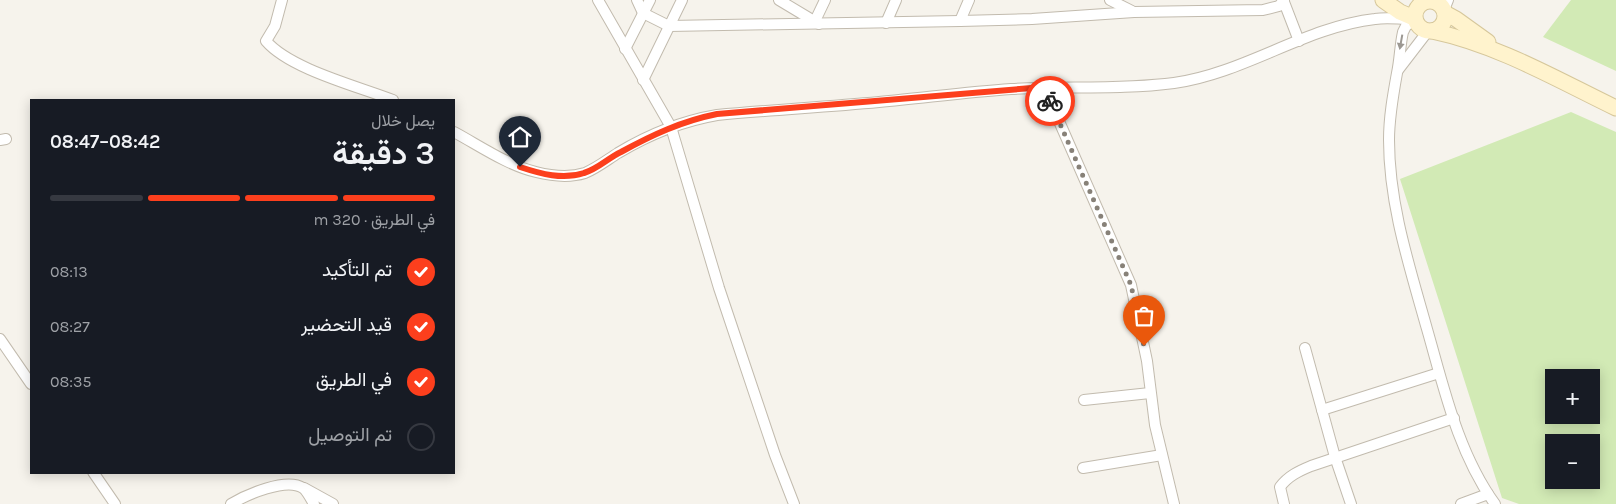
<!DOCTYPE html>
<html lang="ar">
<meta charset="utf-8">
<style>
:root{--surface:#171b24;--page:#20242c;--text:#f1f3f6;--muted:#9ea1a6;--line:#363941;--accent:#fc3f1d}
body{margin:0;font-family:Karla,Vazirmatn,sans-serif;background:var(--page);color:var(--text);direction:rtl;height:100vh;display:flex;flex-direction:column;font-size:19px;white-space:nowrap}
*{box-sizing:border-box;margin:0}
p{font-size:16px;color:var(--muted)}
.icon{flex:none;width:28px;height:28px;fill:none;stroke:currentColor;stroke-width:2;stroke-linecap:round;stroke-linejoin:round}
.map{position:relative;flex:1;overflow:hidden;direction:ltr}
.sheet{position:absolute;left:30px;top:99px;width:425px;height:375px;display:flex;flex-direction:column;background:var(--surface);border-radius:0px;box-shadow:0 2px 12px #0003;direction:rtl}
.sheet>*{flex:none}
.tools{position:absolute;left:1545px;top:369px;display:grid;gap:10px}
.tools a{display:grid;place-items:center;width:55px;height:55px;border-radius:0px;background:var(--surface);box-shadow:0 2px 12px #0003;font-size:25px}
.pin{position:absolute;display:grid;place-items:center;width:42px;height:42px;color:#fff;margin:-51px -21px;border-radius:50% 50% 50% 0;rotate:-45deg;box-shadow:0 0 5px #0007}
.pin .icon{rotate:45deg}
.courier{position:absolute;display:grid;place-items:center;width:50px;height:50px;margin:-25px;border:4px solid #fc3f1d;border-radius:50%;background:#fff;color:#222;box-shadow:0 1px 6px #0007}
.overview em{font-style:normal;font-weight:600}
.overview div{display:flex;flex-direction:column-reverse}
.overview{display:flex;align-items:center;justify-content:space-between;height:85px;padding:0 20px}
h1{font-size:32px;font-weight:600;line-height:38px}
.bar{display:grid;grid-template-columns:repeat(4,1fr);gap:8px 5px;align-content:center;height:60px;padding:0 20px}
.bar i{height:6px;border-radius:4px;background:var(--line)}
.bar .current{background:var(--accent)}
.bar p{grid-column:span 4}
ol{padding:0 20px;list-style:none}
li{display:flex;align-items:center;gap:15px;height:55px}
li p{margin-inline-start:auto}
li .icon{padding:5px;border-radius:50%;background:var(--accent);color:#fff;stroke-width:4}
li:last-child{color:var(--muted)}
li i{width:28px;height:28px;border:2px solid var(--line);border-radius:50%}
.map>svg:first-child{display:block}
.green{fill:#d2eab5;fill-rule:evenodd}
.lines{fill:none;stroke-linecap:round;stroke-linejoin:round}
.street-casing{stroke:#c2bbae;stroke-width:12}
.secondary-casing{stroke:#d6c79b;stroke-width:17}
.street{stroke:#fff;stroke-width:10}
.secondary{stroke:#fff3cd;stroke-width:15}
.oneway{fill:#9c9892}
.done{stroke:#878178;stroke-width:5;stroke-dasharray:0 9}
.route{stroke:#fc3f1d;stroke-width:6}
</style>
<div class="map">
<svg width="1616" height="504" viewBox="0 0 1616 504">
<rect width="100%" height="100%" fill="#f6f3ec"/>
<g class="green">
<polygon points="1571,0 1616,0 1616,71 1543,37"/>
<path d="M1571,112l45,20v372h-97l-17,-6 -102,-319zM1554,378h37v37h-37zM1554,442h37v38h-37z"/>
</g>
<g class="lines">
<defs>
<g id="street">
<path d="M282,0l-7,26 -9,15c24,28 91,45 127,59"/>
<polyline points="598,0 671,127 719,288 775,455 794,504"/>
<polyline points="637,0 643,13 669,26 960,21 1032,19 1134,12 1263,10 1279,6 1284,0"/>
<polyline points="779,0 819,24"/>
<polyline points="1110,0 1132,11"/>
<polyline points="1427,1 1428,0"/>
<polyline points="1284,2 1299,41"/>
<polyline points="1444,10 1448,0"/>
<path d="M1415,19l-9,7 -3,6c-3,13 -3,27 -6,41 -4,22 -8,44 -8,67 0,65 21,128 38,189 17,59 31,124 68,175"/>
<polyline points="815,21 825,0"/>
<polyline points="960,21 969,0"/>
<polyline points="886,23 896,0"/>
<polyline points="625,49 650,0"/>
<polyline points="1398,70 1428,31"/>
<polyline points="643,80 682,0"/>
<polyline points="1044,87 1131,285 1147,361 1155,425 1174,504"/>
<path d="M454,132c26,14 53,33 82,40 16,4 33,6 49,1 12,-5 22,-13 33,-20 30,-18 64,-32 99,-38 54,-5 108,-8 162,-13 44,-4 88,-10 132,-13 54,-3 110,1 163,-6 71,-10 131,-56 201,-64 12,-2 23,0 34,0"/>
<polyline points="0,140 6,139"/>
<polyline points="0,339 31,384"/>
<polyline points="1305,348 1335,457 1351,504"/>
<polyline points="1084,400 1150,393"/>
<polyline points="1322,410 1439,373"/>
<polyline points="1083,468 1162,455"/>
<polyline points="93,472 115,504"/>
<polyline points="304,488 333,504"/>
<path d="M231,504c15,-9 55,-27 72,-16 4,3 8,11 11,16"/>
<path d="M1284,504l-4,-17c8,-11 19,-16 31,-21l143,-48"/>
<polyline points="1461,504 1488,494"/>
</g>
<g id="secondary">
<polyline points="1383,0 1400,12 1414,18"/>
<circle cx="1430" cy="16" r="15"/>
<polyline points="1445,13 1456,19 1488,42"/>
<path d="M1432,31c66,14 124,48 184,77"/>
</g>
</defs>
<use href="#street" class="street-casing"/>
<use href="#secondary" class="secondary-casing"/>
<use href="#street" class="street"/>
<use href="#secondary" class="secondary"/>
</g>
<defs><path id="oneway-solid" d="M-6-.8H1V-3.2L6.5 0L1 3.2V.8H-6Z" transform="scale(1.25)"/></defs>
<use class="oneway" href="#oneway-solid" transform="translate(1401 42) rotate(100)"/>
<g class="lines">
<polyline class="done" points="1050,101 1131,285 1144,346"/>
<path class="route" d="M520,167c21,7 43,13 64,6 14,-4 24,-15 37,-21 31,-17 61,-31 96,-38l327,-27 6,14"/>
</g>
</svg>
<div class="tools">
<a>+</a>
<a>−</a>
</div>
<div class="pin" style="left:1144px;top:346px;background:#ea580c"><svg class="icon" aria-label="bag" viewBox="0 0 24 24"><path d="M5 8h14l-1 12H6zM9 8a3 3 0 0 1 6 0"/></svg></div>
<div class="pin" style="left:520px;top:167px;background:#1f2937"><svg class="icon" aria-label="home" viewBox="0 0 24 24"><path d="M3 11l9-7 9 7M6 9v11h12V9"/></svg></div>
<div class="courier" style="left:1050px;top:101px"><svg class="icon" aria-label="bike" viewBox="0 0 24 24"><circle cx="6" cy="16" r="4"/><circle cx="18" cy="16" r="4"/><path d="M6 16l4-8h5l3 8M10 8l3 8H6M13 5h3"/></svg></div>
<section class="sheet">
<div class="overview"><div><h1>3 دقيقة</h1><p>يصل خلال</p></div><em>08:42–08:47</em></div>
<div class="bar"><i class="current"></i><i class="current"></i><i class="current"></i><i></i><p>في الطريق · 320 m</p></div>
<ol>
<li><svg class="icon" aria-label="check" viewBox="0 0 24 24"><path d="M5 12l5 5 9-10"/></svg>تم التأكيد<p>08:13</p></li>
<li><svg class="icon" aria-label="check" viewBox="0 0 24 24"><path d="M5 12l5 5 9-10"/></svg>قيد التحضير<p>08:27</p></li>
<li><svg class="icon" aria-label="check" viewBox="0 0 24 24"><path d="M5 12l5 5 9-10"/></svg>في الطريق<p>08:35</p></li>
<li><i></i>تم التوصيل</li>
</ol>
</section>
</div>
